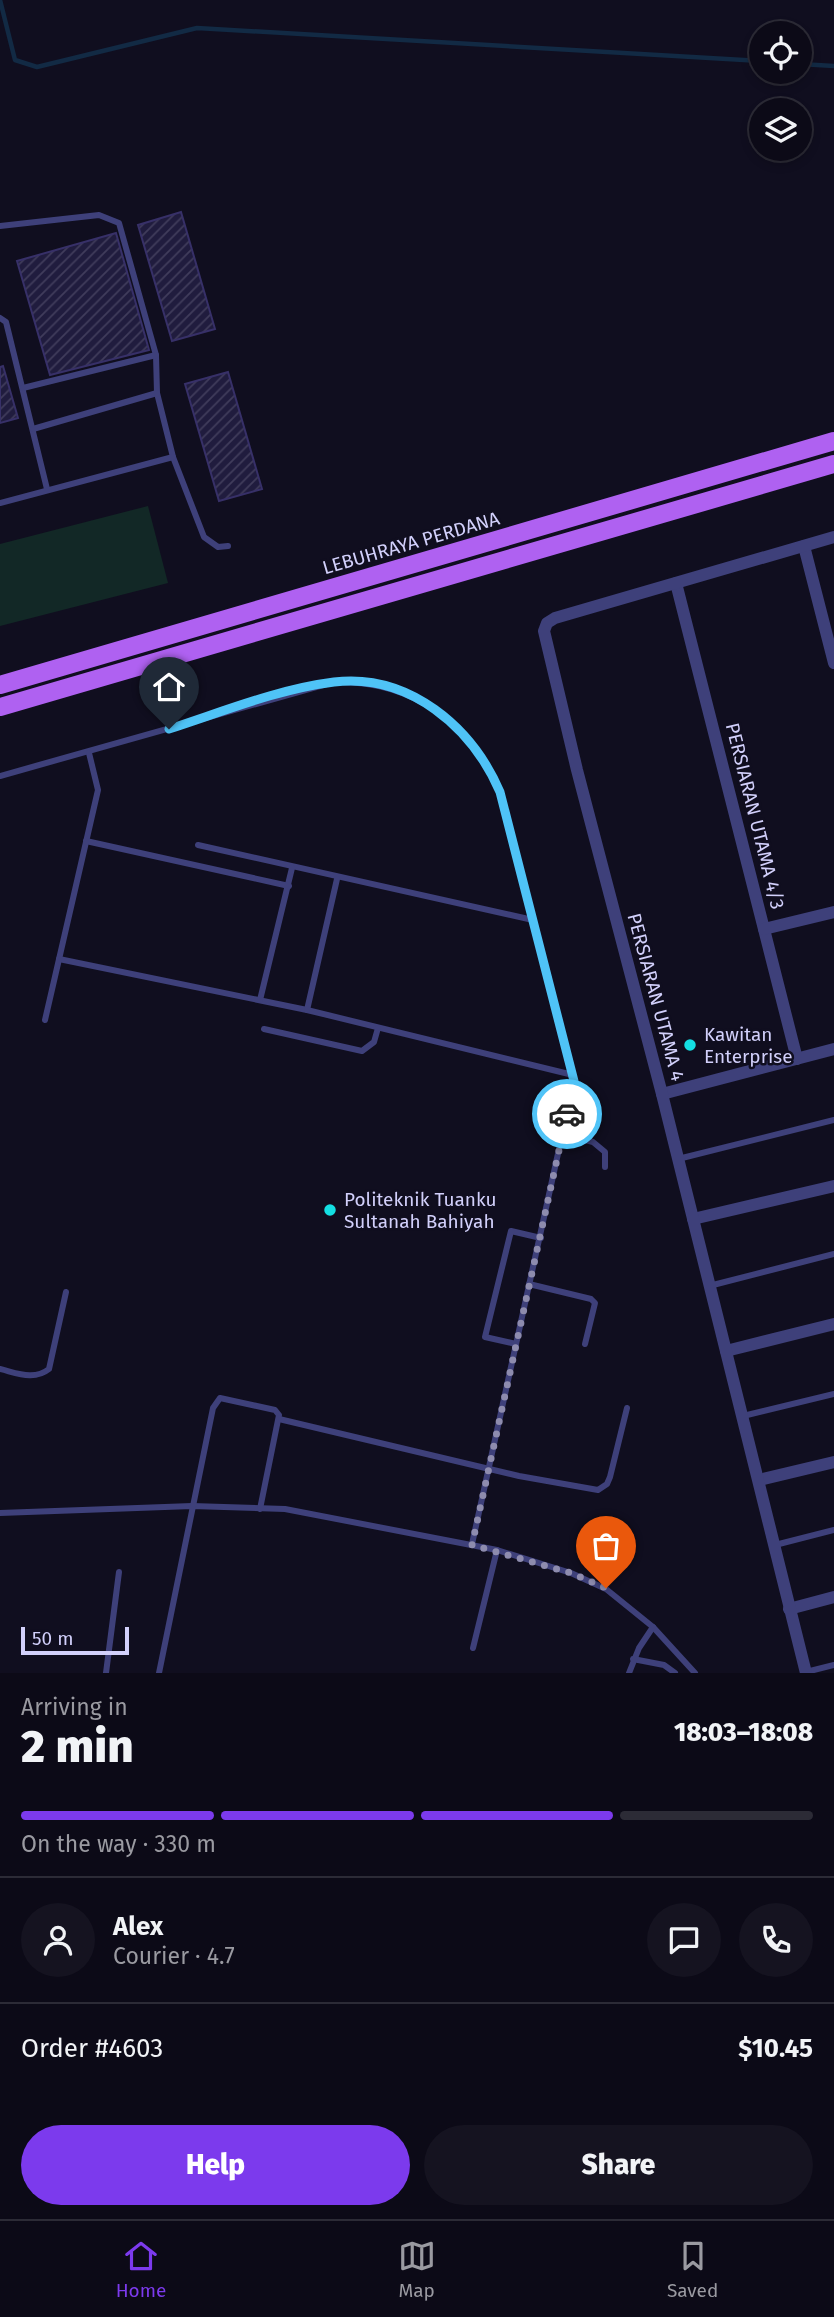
<!DOCTYPE html>
<meta charset="utf-8">
<style>
:root{--surface:#0c0a17;--page:#151320;--text:#f1f3f6;--muted:#9a9aa1;--line:#2c2b36;--accent:#7c3aed}
body{margin:0;font-family:"Fira Sans",sans-serif;background:var(--page);color:var(--text);height:100vh;display:flex;flex-direction:column;font-size:26px;white-space:nowrap}
*{box-sizing:border-box;margin:0}
p{font-size:23px;color:var(--muted)}
.icon{flex:none;width:38px;height:38px;fill:none;stroke:currentColor;stroke-width:2;stroke-linecap:round;stroke-linejoin:round}
.map{position:relative;height:1673px;overflow:hidden}
.sheet{display:flex;flex-direction:column;background:var(--surface);flex:1}
.sheet>*{flex:none}
.tools{position:absolute;left:749px;top:21px;display:grid;gap:14px}
.tools a{display:grid;place-items:center;width:63px;height:63px;border-radius:50%;background:var(--surface);box-shadow:0 4px 10px #0003,0 0 0 2px var(--line);font-size:35px}
.scale{position:absolute;left:21px;bottom:18px;width:108px;box-sizing:border-box;padding-left:7px;border:4px solid #d2d0fb;border-top:0;font-size:19px;line-height:24px;white-space:nowrap;color:#d2d0fb;-webkit-text-stroke:5px #100e1f;paint-order:stroke}
.pin{position:absolute;display:grid;place-items:center;width:60px;height:60px;color:#fff;margin:-72px -30px;border-radius:50% 50% 50% 0;rotate:-45deg;box-shadow:0 0 7px #0007}
.pin .icon{rotate:45deg}
.courier{position:absolute;display:grid;place-items:center;width:70px;height:70px;margin:-35px;border:5px solid #4fc3f7;border-radius:50%;background:#fff;color:#222;box-shadow:0 2px 9px #0007}
.head em{font-style:normal;font-weight:800}
.head div{display:flex;flex-direction:column-reverse}
.head{display:flex;align-items:center;justify-content:space-between;height:119px;padding:0 21px}
h1{font-size:46px;font-weight:800;line-height:52px}
.bar{display:grid;grid-template-columns:repeat(4,1fr);gap:10px 7px;align-content:center;height:84px;padding:0 21px}
.bar i{height:9px;border-radius:5px;background:var(--line)}
.bar .selected{background:var(--accent)}
.bar p{grid-column:span 4}
.line{display:flex;align-items:center;gap:18px;padding:0 21px;border-top:2px solid var(--line)}
.line div{flex:1}
.round{display:grid;place-items:center;flex:none;width:74px;height:74px;border-radius:37px;background:var(--page)}
.primary-button{display:flex;gap:14px;margin-top:auto;padding:14px 21px}
.primary-button a{flex:1;height:80px;border-radius:42px;background:var(--accent);color:#fff;font-size:28px;font-weight:800;line-height:80px;text-align:center}
.primary-button a+a{background:var(--page);color:var(--text)}
.dock{display:flex;justify-content:space-around;align-items:center;height:98px;border-top:2px solid var(--line);background:var(--surface);font-size:19px;color:var(--muted)}
.dock a{display:grid;justify-items:center;gap:4px}
.dock .selected{color:var(--accent)}
.map>svg:first-child{display:block}
.pitch{fill:#122826}
.lines{fill:none;stroke-linecap:round;stroke-linejoin:round}
.stream{stroke:#122a44;stroke-width:4.5}
.building{fill:url(#building-hatch);stroke:#373068;stroke-width:2}
.lane{stroke:#3e407a;stroke-width:6}
.street{stroke:#3e407a;stroke-width:12}
.primary{stroke:#af61f1;stroke-width:18}
.done{stroke:#8e8cae;stroke-width:7;stroke-dasharray:0 12.6}
.route{stroke:#4fc3f7;stroke-width:9}
.poi-dot{fill:#14dfe3;stroke:#100e1f;stroke-width:2.5}
.labels{text-anchor:middle;dominant-baseline:central;stroke-width:5;stroke-linejoin:round;paint-order:stroke}
.street-label{font-size:19px;fill:#d2d0fb;stroke:#100e1f}
.poi-label{font-size:19px;fill:#d2d0fb;stroke:#100e1f;text-anchor:start}
</style>
<div class="map">
<svg width="834" height="1673" viewBox="0 0 834 1673">
<defs>
<pattern id="building-hatch" width="6" height="6" patternUnits="userSpaceOnUse" patternTransform="scale(1.75)"><rect width="6" height="6" fill="#201c3e"/><path d="M-1 1l2-2M0 6l6-6M5 7l2-2" fill="none" stroke="#403c5b"/></pattern>
</defs>
<rect width="100%" height="100%" fill="#100e1f"/>
<polygon class="pitch" points="148,506 168,583 0,626 0,544"/>
<g class="lines">
<g class="stream">
<polyline points="0,0 15,60 37,67 197,28 761,61"/>
<polyline points="800,64 834,66"/>
</g>
</g>
<g class="building">
<polygon points="181,212 215,329 172,341 138,225"/>
<polygon points="116,233 149,350 50,375 17,261"/>
<polygon points="3,366 18,418 0,423 0,367"/>
<polygon points="228,372 262,489 219,501 185,384"/>
</g>
<g class="lines">
<g class="lane">
<polyline points="0,226 99,215 119,223 156,355 157,393 173,457 204,537 218,547 228,546"/>
<polyline points="0,318 6,322 47,489"/>
<polyline points="23,388 156,355"/>
<polyline points="33,429 157,393"/>
<polyline points="0,503 173,457"/>
<path d="M0,776l334,-94c77,-2 136,40 166,110l74,289 -102,463"/>
<polyline points="86,841 289,886"/>
<polyline points="198,845 533,920"/>
<polyline points="59,959 307,1010 573,1075"/>
<polyline points="260,1000 292,868"/>
<polyline points="307,1010 337,879"/>
<polyline points="45,1020 98,790 89,753"/>
<polyline points="264,1029 362,1051 374,1042 378,1028"/>
<polyline points="563,1134 593,1142 605,1152 605,1167"/>
<polyline points="678,1159 834,1120"/>
<polyline points="529,1284 591,1299 595,1303 585,1344"/>
<polyline points="709,1286 834,1254"/>
<polyline points="516,1344 485,1337 511,1231 541,1238"/>
<path d="M0,1369c17,4 34,12 49,0l17,-77"/>
<polyline points="743,1416 834,1394"/>
<polyline points="279,1419 519,1476 598,1490 607,1484 610,1477 627,1408"/>
<polyline points="0,1513 192,1506 285,1509 497,1550 571,1573 606,1589 653,1627 695,1673"/>
<polyline points="775,1545 834,1530"/>
<polyline points="473,1648 497,1550"/>
<polyline points="633,1659 664,1665 675,1673"/>
<polyline points="806,1672 834,1665"/>
<polyline points="106,1673 119,1572"/>
<polyline points="159,1673 213,1408 220,1398 275,1410 279,1415 260,1509"/>
<polyline points="629,1673 639,1648 653,1627"/>
</g>
<g class="street">
<polyline points="804,546 834,663"/>
<polyline points="676,583 797,1059"/>
<polyline points="764,929 834,912"/>
<polyline points="662,1094 834,1049"/>
<polyline points="693,1219 834,1186"/>
<polyline points="726,1351 834,1324"/>
<polyline points="759,1480 834,1462"/>
<polyline points="789,1609 834,1597"/>
<polyline points="806,1673 662,1094 577,770 544,631 547,623 555,618 834,537"/>
</g>
<g class="primary">
<polyline points="0,685 834,441"/>
<polyline points="0,707 834,464"/>
</g>
</g>
<g class="lines">
<polyline class="done" points="567,1114 472,1545 571,1573 606,1588"/>
<path class="route" d="M169,729c53,-17 109,-40 165,-47 75,-9 138,45 166,110l74,289 -7,33"/>
</g>
<g class="poi-dot">
<circle cx="690" cy="1045" r="7"/>
<circle cx="330" cy="1210" r="7"/>
</g>
<g class="labels">
<g class="street-label">
<text transform="translate(411 543) rotate(-16)">LEBUHRAYA PERDANA</text>
<text transform="translate(755 816) rotate(76)">PERSIARAN UTAMA 4/3</text>
<text transform="translate(656 997) rotate(75)">PERSIARAN UTAMA 4</text>
</g>
<g class="poi-label">
<text x="704" y="1034">Kawitan<tspan x="704" dy="22">Enterprise</tspan></text>
<text x="344" y="1199">Politeknik Tuanku<tspan x="344" dy="22">Sultanah Bahiyah</tspan></text>
</g>
</g>
</svg>
<div class="tools">
<a><svg class="icon" aria-label="locate" viewBox="0 0 24 24"><circle cx="12" cy="12" r="6"/><path d="M12 2v4M12 18v4M2 12h4M18 12h4"/></svg></a>
<a><svg class="icon" aria-label="layers" viewBox="0 0 24 24"><path d="M12 4l9 5-9 5-9-5zM3 14l9 5 9-5"/></svg></a>
</div>
<div class="scale">50 m</div>
<div class="pin" style="left:606px;top:1588px;background:#ea580c"><svg class="icon" aria-label="bag" viewBox="0 0 24 24"><path d="M5 8h14l-1 12H6zM9 8a3 3 0 0 1 6 0"/></svg></div>
<div class="pin" style="left:169px;top:729px;background:#1f2937"><svg class="icon" aria-label="home" viewBox="0 0 24 24"><path d="M3 11l9-7 9 7M6 9v11h12V9"/></svg></div>
<div class="courier" style="left:567px;top:1114px"><svg class="icon" aria-label="car" viewBox="0 0 24 24"><path d="M5 17H2v-5l4-1 3-4h7l3 4 3 1v5h-3M9 17h6M6 11h13"/><circle cx="7" cy="17" r="2"/><circle cx="17" cy="17" r="2"/></svg></div>
</div>
<section class="sheet">
<div class="head"><div><h1>2 min</h1><p>Arriving in</p></div><em>18:03–18:08</em></div>
<div class="bar"><i class="selected"></i><i class="selected"></i><i class="selected"></i><i></i><p>On the way · 330 m</p></div>
<div class="line" style="height:126px"><a class="round"><svg class="icon" aria-label="person" viewBox="0 0 24 24"><circle cx="12" cy="8" r="4"/><path d="M4 21q1-7 8-7t8 7"/></svg></a><div><b>Alex</b><p>Courier · 4.7</p></div><a class="round"><svg class="icon" aria-label="chat" viewBox="0 0 24 24"><path d="M4 5h16v11H9l-5 4z"/></svg></a><a class="round"><svg class="icon" aria-label="phone" viewBox="0 0 24 24"><path d="M5 4h4l2 5-3 2q2 4 5 5l2-3 5 2v4C11 20 4 13 5 4z"/></svg></a></div>
<div class="line" style="height:91px"><div>Order #4603</div><b>$10.45</b></div>
<div class="primary-button"><a>Help</a><a>Share</a></div>
</section>
<nav class="dock">
<a class="selected"><svg class="icon" aria-label="home" viewBox="0 0 24 24"><path d="M3 11l9-7 9 7M6 9v11h12V9"/></svg>Home</a>
<a><svg class="icon" aria-label="map" viewBox="0 0 24 24"><path d="M3 6l6-2 6 2 6-2v14l-6 2-6-2-6 2zM9 4v14M15 6v14"/></svg>Map</a>
<a><svg class="icon" aria-label="saved" viewBox="0 0 24 24"><path d="M7 4h10v16l-5-4-5 4z"/></svg>Saved</a>
</nav>
